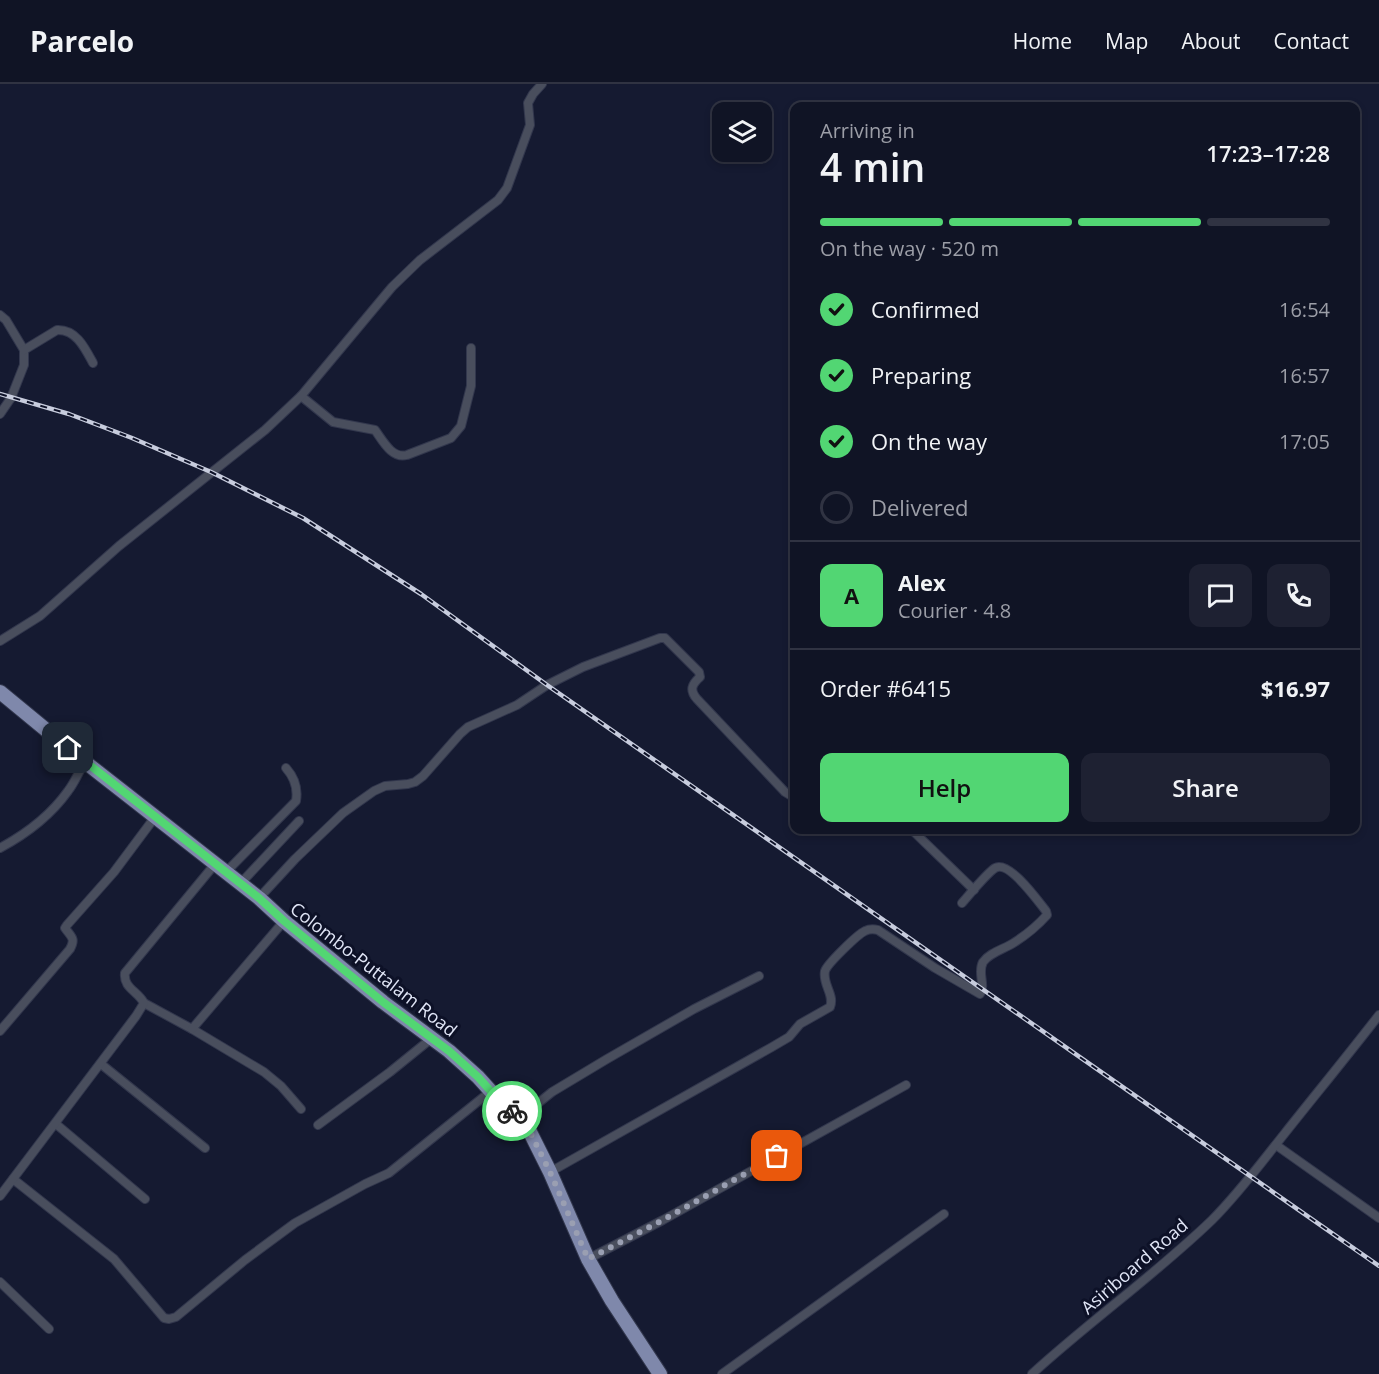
<!DOCTYPE html>
<meta charset="utf-8">
<style>
:root{--surface:#101425;--page:#1e2132;--text:#f1f3f6;--muted:#9c9ea7;--line:#303342;--accent:#52d673}
body{margin:0;font-family:"Open Sans",sans-serif;background:var(--page);color:var(--text);height:100vh;display:flex;flex-direction:column;font-size:22px;white-space:nowrap}
*{box-sizing:border-box;margin:0}
p{font-size:20px;color:var(--muted)}
.icon{flex:none;width:33px;height:33px;fill:none;stroke:currentColor;stroke-width:2;stroke-linecap:round;stroke-linejoin:round}
.map{position:relative;flex:1;overflow:hidden}
.details{position:absolute;left:790px;top:18px;width:570px;height:732px;display:flex;flex-direction:column;background:var(--surface);border-radius:12px;box-shadow:0 3px 9px #0003,0 0 0 2px var(--line)}
.details>*{flex:none}
.fabs{position:absolute;left:712px;top:18px;display:grid;gap:12px}
.fabs a{display:grid;place-items:center;width:60px;height:60px;border-radius:12px;background:var(--surface);box-shadow:0 3px 9px #0003,0 0 0 2px var(--line);font-size:30px}
.pin{position:absolute;display:grid;place-items:center;width:51px;height:51px;color:#fff;margin:-26px;border-radius:12px;box-shadow:0 3px 9px #0006}
.courier{position:absolute;display:grid;place-items:center;width:60px;height:60px;margin:-30px;border:4px solid #52d673;border-radius:50%;background:#fff;color:#222;box-shadow:0 2px 8px #0007}
.head em{font-style:normal;font-weight:600}
.head div{display:flex;flex-direction:column-reverse}
.head{display:flex;align-items:center;justify-content:space-between;height:102px;padding:0 30px}
h1{font-size:39px;font-weight:600;line-height:45px}
.bar{display:grid;grid-template-columns:repeat(4,1fr);gap:9px 6px;align-content:center;height:72px;padding:0 30px}
.bar i{height:8px;border-radius:4px;background:var(--line)}
.bar .current{background:var(--accent)}
.bar p{grid-column:span 4}
.line{display:flex;align-items:center;gap:15px;padding:0 30px;border-top:2px solid var(--line)}
.line div{flex:1}
.round{display:grid;place-items:center;flex:none;width:63px;height:63px;border-radius:12px;background:var(--page)}
ol{padding:0 30px;list-style:none}
li{display:flex;align-items:center;gap:18px;height:66px}
li p{margin-inline-start:auto}
li .icon{padding:6px;border-radius:50%;background:var(--accent);color:#111;stroke-width:4}
li:last-child{color:var(--muted)}
li i{width:33px;height:33px;border:3px solid var(--line);border-radius:50%}
.button{display:flex;gap:12px;margin-top:auto;padding:12px 30px}
.button a{flex:1;height:69px;border-radius:12px;background:var(--accent);color:#111;font-size:24px;font-weight:600;line-height:69px;text-align:center}
.button a+a{background:var(--page);color:var(--text)}
header{display:flex;align-items:center;gap:36px;box-sizing:border-box;height:84px;padding:0 30px;background:var(--surface);border-bottom:2px solid var(--line)}
header strong{font-size:28px}
nav{display:flex;gap:33px;margin-inline-start:auto;font-size:21px}
.map>svg:first-child{display:block}
.lines{fill:none;stroke-linecap:round;stroke-linejoin:round}
.minor-casing{stroke:#32374d;stroke-width:10}
.trunk-casing{stroke:#32374d;stroke-width:16}
.minor{stroke:#494e5d;stroke-width:8}
.trunk{stroke:#7f88ab;stroke-width:14}
.rail-casing{stroke:#c7ccdd;stroke-width:4.5}
.rail{stroke:#0d1127;stroke-width:2;stroke-dasharray:7;stroke-linecap:butt}
.done{stroke:#9a9fb2;stroke-width:6;stroke-dasharray:0 10.8}
.route{stroke:#52d673;stroke-width:8}
.labels{text-anchor:middle;dominant-baseline:central;stroke-width:6;stroke-linejoin:round;paint-order:stroke}
.street-label{font-size:18px;fill:#e1e6f7;stroke:#0d1127}
</style>
<header>
<strong>Parcelo</strong>
<nav><a>Home</a><a>Map</a><a>About</a><a>Contact</a></nav>
</header>
<div class="map">
<svg width="1379" height="1290" viewBox="0 0 1379 1290">
<rect width="100%" height="100%" fill="#151a31"/>
<g class="lines">
<defs>
<g id="minor">
<polyline points="0,231 6,236 24,266 24,281 11,314 0,330"/>
<path d="M24,266l33,-20c19,-1 28,18 36,33"/>
<path d="M301,312l32,26 42,8c8,11 17,29 32,25l44,-17 10,-12 10,-40v-38"/>
<polyline points="0,557 40,532 119,462 265,346 301,312 392,203 420,176 498,116 507,104 530,41 528,19 533,10 542,0"/>
<polyline points="912,746 974,806"/>
<path d="M0,764c26,-14 51,-33 68,-57 7,-9 11,-20 17,-29"/>
<path d="M226,788l70,-71c2,-12 -2,-24 -10,-33"/>
<polyline points="240,800 299,737"/>
<path d="M259,814l36,-39 48,-46 31,-22 11,-5 23,-2 7,-2 8,-6 37,-42 8,-7 49,-22 30,-20 36,-18 77,-29h5l34,34 1,5c-8,7 -11,13 -3,22l88,93 5,3 5,-1"/>
<polyline points="144,919 192,945 264,988 281,1002 301,1025"/>
<polyline points="192,945 284,837"/>
<path d="M0,947l70,-82c6,-11 1,-12 -5,-21l2,-3 47,-53 41,-55"/>
<polyline points="101,980 205,1064"/>
<polyline points="522,1032 552,1008 607,975 694,925 759,892"/>
<polyline points="56,1040 145,1115"/>
<polyline points="318,1041 390,988 432,954"/>
<polyline points="1276,1061 1379,1134"/>
<path d="M550,1088l222,-125 17,-10 11,-13 30,-17c5,-12 -8,-23 -5,-36 2,-7 33,-37 40,-40 4,-2 9,-2 13,-1l57,38 45,26c6,-10 -3,-21 3,-32 7,-10 22,-13 32,-20 11,-7 23,-17 32,-27l-1,-4c-8,-10 -37,-51 -51,-43 -9,6 -25,26 -33,35"/>
<polyline points="13,1095 114,1175 164,1234 169,1235 176,1233 245,1176 295,1139 365,1100 389,1089 491,1007"/>
<path d="M0,1112l136,-180 8,-13c-6,-12 -21,-15 -19,-30l90,-109"/>
<polyline points="588,1175 663,1136 906,1001"/>
<polyline points="0,1198 49,1245"/>
<polyline points="722,1290 944,1130"/>
<path d="M1032,1290c58,-53 123,-99 180,-154 27,-27 49,-57 73,-87 31,-39 63,-78 94,-118"/>
</g>
<polyline id="trunk" points="0,608 85,678 259,814 284,837 383,918 449,967 478,993 505,1023 522,1032 550,1088 588,1175 612,1217 660,1290"/>
</defs>
<use href="#minor" class="minor-casing"/>
<use href="#trunk" class="trunk-casing"/>
<use href="#minor" class="minor"/>
<use href="#trunk" class="trunk"/>
<defs>
<polyline id="rail" points="0,310 69,330 132,354 211,388 303,434 421,510 547,601 1379,1182"/>
</defs>
<use href="#rail" class="rail-casing"/>
<use href="#rail" class="rail"/>
</g>
<g class="lines">
<polyline class="done" points="512,1027 522,1032 550,1088 588,1175 663,1136 777,1072"/>
<polyline class="route" points="68,664 259,814 284,837 383,918 449,967 478,993 505,1023 512,1027"/>
</g>
<g class="labels">
<g class="street-label">
<text transform="translate(374 885) rotate(38)">Colombo-Puttalam Road</text>
<text transform="translate(1134 1182) rotate(-41)">Asiriboard Road</text>
</g>
</g>
</svg>
<div class="fabs">
<a><svg class="icon" aria-label="layers" viewBox="0 0 24 24"><path d="M12 4l9 5-9 5-9-5zM3 14l9 5 9-5"/></svg></a>
</div>
<div class="pin" style="left:777px;top:1072px;background:#ea580c"><svg class="icon" aria-label="bag" viewBox="0 0 24 24"><path d="M5 8h14l-1 12H6zM9 8a3 3 0 0 1 6 0"/></svg></div>
<div class="pin" style="left:68px;top:664px;background:#1f2937"><svg class="icon" aria-label="home" viewBox="0 0 24 24"><path d="M3 11l9-7 9 7M6 9v11h12V9"/></svg></div>
<div class="courier" style="left:512px;top:1027px"><svg class="icon" aria-label="bike" viewBox="0 0 24 24"><circle cx="6" cy="16" r="4"/><circle cx="18" cy="16" r="4"/><path d="M6 16l4-8h5l3 8M10 8l3 8H6M13 5h3"/></svg></div>
<section class="details">
<div class="head"><div><h1>4 min</h1><p>Arriving in</p></div><em>17:23–17:28</em></div>
<div class="bar"><i class="current"></i><i class="current"></i><i class="current"></i><i></i><p>On the way · 520 m</p></div>
<ol>
<li><svg class="icon" aria-label="check" viewBox="0 0 24 24"><path d="M5 12l5 5 9-10"/></svg>Confirmed<p>16:54</p></li>
<li><svg class="icon" aria-label="check" viewBox="0 0 24 24"><path d="M5 12l5 5 9-10"/></svg>Preparing<p>16:57</p></li>
<li><svg class="icon" aria-label="check" viewBox="0 0 24 24"><path d="M5 12l5 5 9-10"/></svg>On the way<p>17:05</p></li>
<li><i></i>Delivered</li>
</ol>
<div class="line" style="height:108px"><b class="round" style="background:var(--accent);color:#111">A</b><div><b>Alex</b><p>Courier · 4.8</p></div><a class="round"><svg class="icon" aria-label="chat" viewBox="0 0 24 24"><path d="M4 5h16v11H9l-5 4z"/></svg></a><a class="round"><svg class="icon" aria-label="phone" viewBox="0 0 24 24"><path d="M5 4h4l2 5-3 2q2 4 5 5l2-3 5 2v4C11 20 4 13 5 4z"/></svg></a></div>
<div class="line" style="height:78px"><div>Order #6415</div><b>$16.97</b></div>
<div class="button"><a>Help</a><a>Share</a></div>
</section>
</div>
